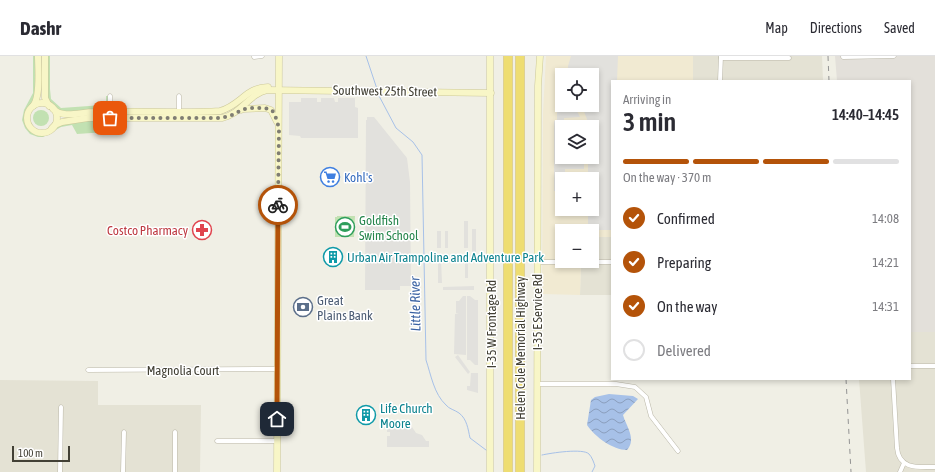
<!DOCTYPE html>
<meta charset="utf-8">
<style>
:root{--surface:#fff;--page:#f7f7f7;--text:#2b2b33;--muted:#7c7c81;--line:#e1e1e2;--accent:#b45309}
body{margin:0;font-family:"Asap Condensed",sans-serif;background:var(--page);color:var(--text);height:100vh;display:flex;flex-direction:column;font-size:15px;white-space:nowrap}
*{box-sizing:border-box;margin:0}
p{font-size:13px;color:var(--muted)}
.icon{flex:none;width:22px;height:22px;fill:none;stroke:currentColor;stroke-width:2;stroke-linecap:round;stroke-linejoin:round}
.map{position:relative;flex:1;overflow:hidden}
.panel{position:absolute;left:611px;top:24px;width:300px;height:300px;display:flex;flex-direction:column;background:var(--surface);border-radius:0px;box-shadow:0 2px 6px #0003}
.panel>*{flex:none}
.buttons{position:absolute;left:555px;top:12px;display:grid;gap:8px}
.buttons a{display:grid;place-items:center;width:44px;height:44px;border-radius:0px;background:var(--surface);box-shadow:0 2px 6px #0003;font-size:20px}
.scale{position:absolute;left:12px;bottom:10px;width:58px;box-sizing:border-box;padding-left:4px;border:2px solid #424035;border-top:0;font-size:11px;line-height:14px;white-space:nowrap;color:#424035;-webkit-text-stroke:3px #fff;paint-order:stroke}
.pin{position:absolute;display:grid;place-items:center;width:34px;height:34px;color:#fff;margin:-17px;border-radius:8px;box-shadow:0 2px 6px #0006}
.courier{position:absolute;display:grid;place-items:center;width:40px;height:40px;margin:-20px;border:3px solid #b45309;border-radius:50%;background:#fff;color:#222;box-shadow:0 1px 5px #0007}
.overview em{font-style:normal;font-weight:600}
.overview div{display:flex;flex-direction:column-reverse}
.overview{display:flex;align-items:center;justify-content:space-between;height:68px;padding:0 12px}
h1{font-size:26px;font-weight:600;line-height:30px}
.bar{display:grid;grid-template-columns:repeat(4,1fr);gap:6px 4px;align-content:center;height:48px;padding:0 12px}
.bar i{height:5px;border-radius:3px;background:var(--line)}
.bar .on{background:var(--accent)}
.bar p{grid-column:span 4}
ol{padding:0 12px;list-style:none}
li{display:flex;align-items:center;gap:12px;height:44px}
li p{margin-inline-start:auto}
li .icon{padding:4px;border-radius:50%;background:var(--accent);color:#fff;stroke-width:4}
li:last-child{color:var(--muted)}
li i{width:22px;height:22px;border:2px solid var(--line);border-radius:50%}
header{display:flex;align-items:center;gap:24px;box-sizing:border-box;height:56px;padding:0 20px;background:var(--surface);border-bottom:1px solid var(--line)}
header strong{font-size:19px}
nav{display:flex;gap:22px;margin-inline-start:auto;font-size:14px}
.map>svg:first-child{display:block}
.residential{fill:#e4e2d4}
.commercial{fill:#f1ead2;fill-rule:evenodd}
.industrial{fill:#e3e0da}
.green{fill:#c2e1b2}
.parking{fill:#e2e1dd}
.water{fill:url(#water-waves)}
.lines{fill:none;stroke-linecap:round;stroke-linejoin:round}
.stream{stroke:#a7c1e8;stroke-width:1}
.street-casing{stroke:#bbb8a9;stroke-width:5}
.secondary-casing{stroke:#ccc899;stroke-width:7}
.highway-casing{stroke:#ccb443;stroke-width:9}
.street{stroke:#fff;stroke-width:4}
.secondary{stroke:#f8f6c7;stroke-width:6}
.highway{stroke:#eedd72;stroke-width:8}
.rail{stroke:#949494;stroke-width:1;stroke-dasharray:5 5;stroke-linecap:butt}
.done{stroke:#7f7d73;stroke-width:4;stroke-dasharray:0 7.2}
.route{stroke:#b45309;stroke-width:5}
.labels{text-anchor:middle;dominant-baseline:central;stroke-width:3;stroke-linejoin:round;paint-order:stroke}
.street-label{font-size:13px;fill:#424035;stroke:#fff}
.shop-label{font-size:13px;fill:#366cbe;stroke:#fff;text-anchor:start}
.leisure-label{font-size:13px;fill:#27864d;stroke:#fff;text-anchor:start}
.health-label{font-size:13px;fill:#be3a42;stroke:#fff;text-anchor:end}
.culture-label{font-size:13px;fill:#0d838f;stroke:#fff;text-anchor:start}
.service-label{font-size:13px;fill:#4e5e75;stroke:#fff;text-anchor:start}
.water-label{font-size:14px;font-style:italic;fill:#3a62a2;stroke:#fff}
</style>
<header>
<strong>Dashr</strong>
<nav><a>Map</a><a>Directions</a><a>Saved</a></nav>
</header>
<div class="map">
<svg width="935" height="416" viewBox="0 0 935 416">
<defs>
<pattern id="water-waves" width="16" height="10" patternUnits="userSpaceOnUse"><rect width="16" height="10" fill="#a7c1e8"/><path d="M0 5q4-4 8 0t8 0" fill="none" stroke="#8a9ebd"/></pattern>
</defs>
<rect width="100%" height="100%" fill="#f0efe5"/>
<g class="residential">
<polygon points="693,0 822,0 823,25 693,25"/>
<polygon points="592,181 612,181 612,239 580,239 581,205 592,205"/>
<polygon points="910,276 935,276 935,416 866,416 859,323 910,323"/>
<polygon points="0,324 98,325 98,349 201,349 200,416 0,416"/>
</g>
<path class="commercial" d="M546,0h147v25h-81v156h-20v-6h-30v30h19l-1,34 -38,-1 1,-181zM562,19h30v30h-30zM562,71h30v30h-30zM562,123h30v30h-30z"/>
<polygon class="industrial" points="835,0 935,0 935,276 910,276 910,25 837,25"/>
<g class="green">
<path d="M33,0h3c0,13 2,28 -1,40 -2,7 -9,12 -10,19 -2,13 10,22 22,18 5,-2 7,-7 13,-8 14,-3 28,-5 43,-5v2l-3,1h2l2,3v-3h2v9l-29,2 -5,-9 -11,2 -18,10h-5l-8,-3 -5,-6 -3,-8 2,-10 9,-17z"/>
<polygon points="47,0 50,0 50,33 51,43 61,52 103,49 106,47 106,40 108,40 107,52 105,53 65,56 56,54 48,44"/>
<circle cx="41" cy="62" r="8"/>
<polygon points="337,160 355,160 354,181 335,181 335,161 337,161"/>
</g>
<g class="parking">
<polygon points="571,0 618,0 617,25 612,25 612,174 590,174 588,172 588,153 592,153 592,123 588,123 588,101 592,101 592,71 588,71 587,63 583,53 579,49 592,49 592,19 568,19 568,10"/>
<polygon points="301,42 317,42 317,46 321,46 321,42 334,42 335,46 338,46 338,42 355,42 355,51 358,52 358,82 301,82 300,80 289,79 289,46 301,46"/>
<polygon points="557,51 575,51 580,61 564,62 564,71 562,71 562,101 584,101 584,113 565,113 565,123 562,123 562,135 554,135 554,65 557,64"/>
<polygon points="367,61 374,61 407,102 410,126 411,230 400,230 400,234 365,234 366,64 367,64"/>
<rect x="464" y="165" width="4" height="27"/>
<rect x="472" y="173" width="4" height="26"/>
<rect x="437" y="175" width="4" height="17"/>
<rect x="445" y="175" width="3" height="17"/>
<polygon points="438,203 441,203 442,227 438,227"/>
<rect x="465" y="203" width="3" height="19"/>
<polygon points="474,230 474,234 443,234 443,231"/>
<polygon points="463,240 466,240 466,299 454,298 455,258 459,257 456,257 456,245 459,245"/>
<polygon points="467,240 470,240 475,244 478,244 478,309 475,309 470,304 467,304"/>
<polygon points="458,299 470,316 468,318 455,301"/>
<polygon points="471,317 478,317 478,337 467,334 467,330 470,330"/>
<polygon points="387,364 401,364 405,369 412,371 416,377 422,379 426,385 429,385 429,391 387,391 387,380 390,380 390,376 387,376"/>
</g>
<path class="water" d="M609,338l24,2 5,3 -15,16c3,11 14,24 4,35 -14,0 -32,-13 -40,-25l4,-25 4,-3z"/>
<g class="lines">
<g class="stream">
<polyline points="366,0 377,33"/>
<path d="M378,38l18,34 17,14 9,13 4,205c5,15 8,34 20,45 3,4 9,5 13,8 8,6 9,16 11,25l16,12"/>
<path d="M542,399c9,-2 41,-7 47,-1 3,3 5,9 6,12l-3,6"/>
</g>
<defs>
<g id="street">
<polyline points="254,1 262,0"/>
<polyline points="843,1 894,0"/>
<polyline points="721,2 789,2"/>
<polyline points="720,25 721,0"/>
<polyline points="110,58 110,40"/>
<polyline points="179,58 179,40"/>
<polyline points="537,206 612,206"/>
<polyline points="910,310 935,310"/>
<polyline points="88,314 277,313"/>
<path d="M893,323l4,69c2,22 22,19 38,19"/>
<polyline points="537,328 616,328 635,331 646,341 651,360 678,395"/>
<polyline points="217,385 277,385"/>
<polyline points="60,416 61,351"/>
<polyline points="123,416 124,376"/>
<polyline points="175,416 175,376"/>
<polyline points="900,416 904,407"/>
</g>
<g id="secondary">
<polyline points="45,0 45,42 49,50"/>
<polyline points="490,0 490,416"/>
<circle cx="42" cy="62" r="15"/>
<path d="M33,50c8,-9 5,-38 5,-50"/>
<path d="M53,53c11,10 27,3 41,3 42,-2 84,2 126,-1 20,-5 26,-24 48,-24"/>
<polyline points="241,54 244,53 265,52 271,54 277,66"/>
<path d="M52,72l3,-3 7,-3 26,-4h134c19,-4 27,-24 45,-28l224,3"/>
<polyline points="277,416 279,0"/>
<polyline points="537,416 538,30 540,0"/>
</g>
<g id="highway">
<polyline points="520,0 520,416"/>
<polyline points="508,416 508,0"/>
</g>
</defs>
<use href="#street" class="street-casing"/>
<use href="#secondary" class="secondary-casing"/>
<use href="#highway" class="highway-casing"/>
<use href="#street" class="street"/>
<use href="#secondary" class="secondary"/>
<use href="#highway" class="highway"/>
<g class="rail">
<polyline points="828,0 829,25"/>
<polyline points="846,323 851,416"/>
</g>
</g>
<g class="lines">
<polyline class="done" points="110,62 222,62 232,59 244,53 253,52 265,52 272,54 275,59 279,72 278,149"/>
<polyline class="route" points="277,363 278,149"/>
</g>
<defs>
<symbol id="supermarket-ring" viewBox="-11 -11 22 22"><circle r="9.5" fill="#fff" stroke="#3f7fe0" stroke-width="1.5"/><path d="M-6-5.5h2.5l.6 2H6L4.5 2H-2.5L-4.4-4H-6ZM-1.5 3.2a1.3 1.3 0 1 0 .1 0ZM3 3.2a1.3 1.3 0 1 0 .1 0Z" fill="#3f7fe0"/></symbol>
<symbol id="stadium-ring" viewBox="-11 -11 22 22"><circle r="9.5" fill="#fff" stroke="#2e9e5b" stroke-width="1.5"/><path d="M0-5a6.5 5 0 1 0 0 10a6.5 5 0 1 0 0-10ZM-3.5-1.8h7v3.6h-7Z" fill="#2e9e5b"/></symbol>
<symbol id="pharmacy-ring" viewBox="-11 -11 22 22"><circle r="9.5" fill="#fff" stroke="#e0444e" stroke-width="1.5"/><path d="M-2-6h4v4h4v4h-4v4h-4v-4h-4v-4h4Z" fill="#e0444e"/></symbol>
<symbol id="building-ring" viewBox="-11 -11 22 22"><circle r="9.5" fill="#fff" stroke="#0f9aa8" stroke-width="1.5"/><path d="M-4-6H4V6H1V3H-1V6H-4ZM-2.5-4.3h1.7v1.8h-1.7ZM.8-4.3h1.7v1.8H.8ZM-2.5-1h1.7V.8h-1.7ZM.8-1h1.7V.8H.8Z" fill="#0f9aa8"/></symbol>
<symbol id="bank-ring" viewBox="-11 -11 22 22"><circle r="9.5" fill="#fff" stroke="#5c6f8a" stroke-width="1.5"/><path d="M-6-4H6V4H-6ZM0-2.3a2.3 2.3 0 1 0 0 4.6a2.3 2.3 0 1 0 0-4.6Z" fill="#5c6f8a"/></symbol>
</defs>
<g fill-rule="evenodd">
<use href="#supermarket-ring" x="319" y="110" width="22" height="22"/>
<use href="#stadium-ring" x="334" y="160" width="22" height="22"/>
<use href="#pharmacy-ring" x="191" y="163" width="22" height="22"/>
<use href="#building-ring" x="322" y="190" width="22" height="22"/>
<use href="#bank-ring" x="292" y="240" width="22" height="22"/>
<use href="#building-ring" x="355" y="348" width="22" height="22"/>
</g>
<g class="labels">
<g class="street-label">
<text transform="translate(385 35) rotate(1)">Southwest 25th Street</text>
<text transform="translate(537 256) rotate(-90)">I-35 E Service Rd</text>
<text transform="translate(491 268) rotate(-90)">I-35 W Frontage Rd</text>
<text transform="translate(520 292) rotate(-90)">Helen Cole Memorial Highway</text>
<text x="183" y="314">Magnolia Court</text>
</g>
<g class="shop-label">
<text x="344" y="121">Kohl's</text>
</g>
<g class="leisure-label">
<text x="359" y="164">Goldfish<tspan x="359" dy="15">Swim School</tspan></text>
</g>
<g class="health-label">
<text x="188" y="174">Costco Pharmacy</text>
</g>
<g class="culture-label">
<text x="347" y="201">Urban Air Trampoline and Adventure Park</text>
<text x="380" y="352">Life Church<tspan x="380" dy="15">Moore</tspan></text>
</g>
<g class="service-label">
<text x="317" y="244">Great<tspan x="317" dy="15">Plains Bank</tspan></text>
</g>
<g class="water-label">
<text transform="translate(415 248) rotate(-91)">Little River</text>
</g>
</g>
</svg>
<div class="buttons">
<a><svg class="icon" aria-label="locate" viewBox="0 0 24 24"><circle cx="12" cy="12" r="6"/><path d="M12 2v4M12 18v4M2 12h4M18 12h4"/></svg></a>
<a><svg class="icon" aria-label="layers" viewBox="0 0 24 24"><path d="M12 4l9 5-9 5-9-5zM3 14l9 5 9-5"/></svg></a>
<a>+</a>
<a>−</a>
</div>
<div class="scale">100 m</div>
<div class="pin" style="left:110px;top:62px;background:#ea580c"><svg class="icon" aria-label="bag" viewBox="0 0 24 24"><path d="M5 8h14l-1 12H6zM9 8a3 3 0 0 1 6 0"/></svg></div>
<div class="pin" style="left:277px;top:363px;background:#1f2937"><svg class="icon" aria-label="home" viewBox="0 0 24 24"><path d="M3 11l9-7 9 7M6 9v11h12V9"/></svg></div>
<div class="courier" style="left:278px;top:149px"><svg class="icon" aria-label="bike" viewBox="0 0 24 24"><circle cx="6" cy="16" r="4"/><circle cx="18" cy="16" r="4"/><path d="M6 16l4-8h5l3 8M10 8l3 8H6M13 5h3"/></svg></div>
<section class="panel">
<div class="overview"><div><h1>3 min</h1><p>Arriving in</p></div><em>14:40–14:45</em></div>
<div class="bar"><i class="on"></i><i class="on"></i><i class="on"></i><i></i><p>On the way · 370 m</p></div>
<ol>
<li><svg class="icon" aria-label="check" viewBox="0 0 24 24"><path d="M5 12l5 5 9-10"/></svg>Confirmed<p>14:08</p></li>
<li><svg class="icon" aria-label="check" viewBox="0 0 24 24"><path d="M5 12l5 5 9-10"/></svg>Preparing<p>14:21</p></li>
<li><svg class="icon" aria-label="check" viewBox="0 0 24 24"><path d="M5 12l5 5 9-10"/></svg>On the way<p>14:31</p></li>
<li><i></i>Delivered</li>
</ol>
</section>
</div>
